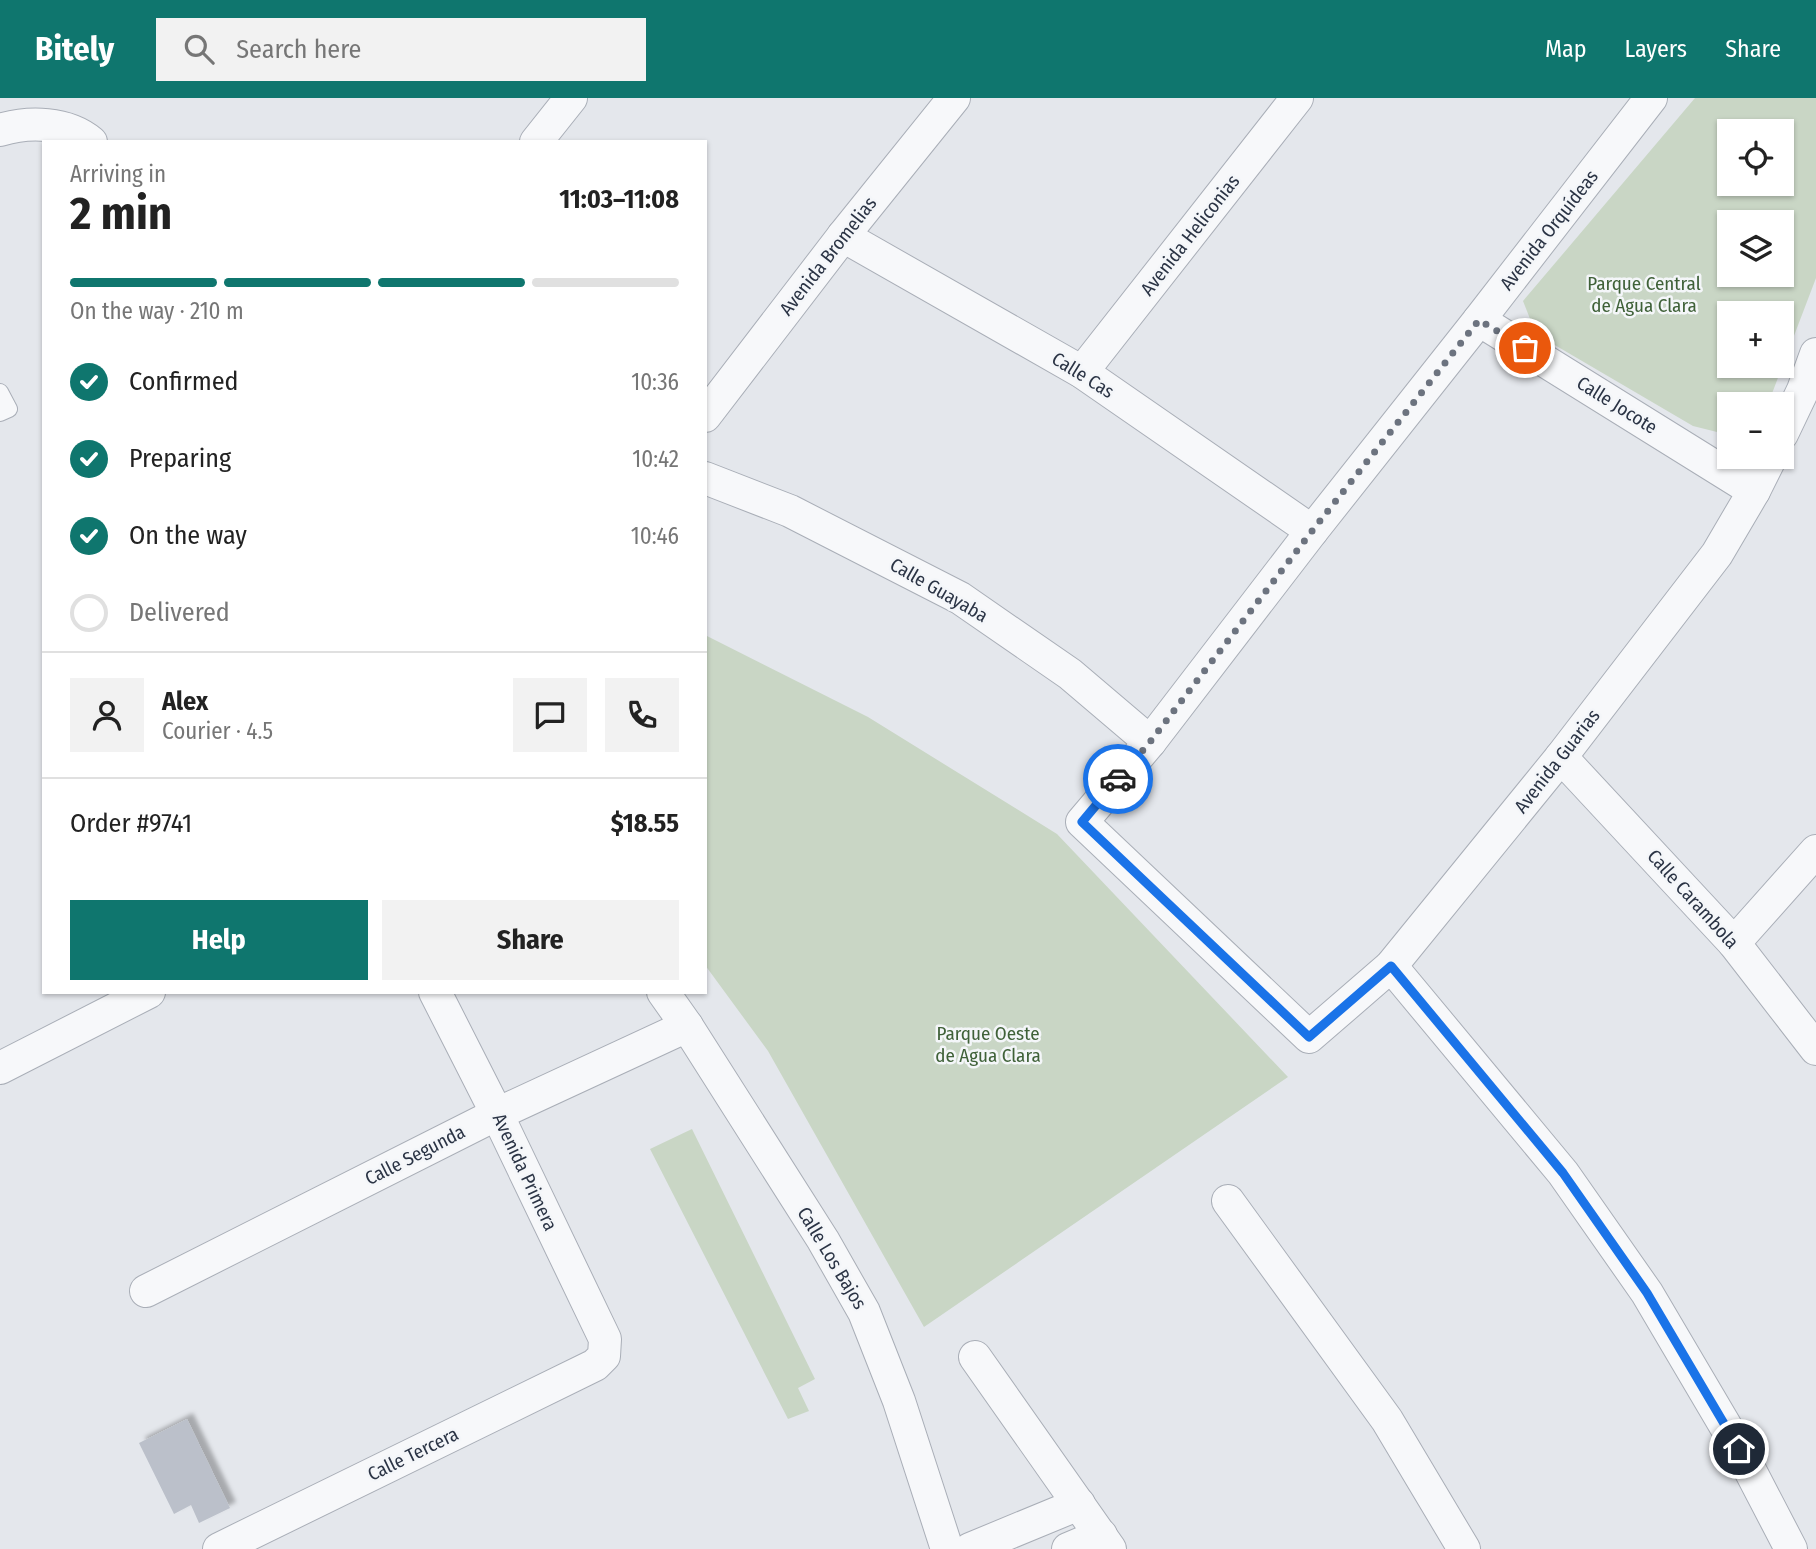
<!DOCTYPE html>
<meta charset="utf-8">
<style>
:root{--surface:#fff;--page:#f2f2f2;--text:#222;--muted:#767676;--line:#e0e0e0;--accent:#0f766e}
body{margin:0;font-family:"Fira Sans Condensed",sans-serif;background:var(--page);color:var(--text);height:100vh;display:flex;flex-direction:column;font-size:26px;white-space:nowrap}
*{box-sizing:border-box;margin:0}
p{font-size:23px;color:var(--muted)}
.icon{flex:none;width:38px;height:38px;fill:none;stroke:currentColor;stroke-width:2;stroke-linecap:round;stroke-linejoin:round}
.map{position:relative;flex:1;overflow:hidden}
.drawer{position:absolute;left:42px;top:42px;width:665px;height:854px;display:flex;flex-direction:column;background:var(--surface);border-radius:0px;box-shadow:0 2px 5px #0004}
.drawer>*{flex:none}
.tools{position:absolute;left:1717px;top:21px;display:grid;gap:14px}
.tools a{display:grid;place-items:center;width:77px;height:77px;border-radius:0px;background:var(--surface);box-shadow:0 2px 5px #0004;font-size:35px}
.pin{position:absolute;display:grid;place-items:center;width:60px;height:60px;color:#fff;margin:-30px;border:4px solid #fff;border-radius:50%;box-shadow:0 2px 7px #0007}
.courier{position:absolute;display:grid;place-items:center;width:70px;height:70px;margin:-35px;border:5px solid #1a73e8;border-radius:50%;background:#fff;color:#222;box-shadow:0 2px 9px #0007}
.summary em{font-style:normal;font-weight:700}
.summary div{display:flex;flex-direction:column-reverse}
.summary{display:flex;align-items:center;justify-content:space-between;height:119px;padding:0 28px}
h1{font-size:46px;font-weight:700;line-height:52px}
.bar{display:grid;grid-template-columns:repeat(4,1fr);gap:10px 7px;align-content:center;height:84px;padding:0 28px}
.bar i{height:9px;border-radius:5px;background:var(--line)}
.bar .on{background:var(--accent)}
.bar p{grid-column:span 4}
.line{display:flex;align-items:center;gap:18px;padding:0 28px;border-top:2px solid var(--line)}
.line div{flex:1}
.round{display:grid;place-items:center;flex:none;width:74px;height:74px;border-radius:0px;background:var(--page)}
ol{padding:0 28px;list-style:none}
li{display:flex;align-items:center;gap:21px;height:77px}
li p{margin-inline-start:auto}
li .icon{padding:7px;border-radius:50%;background:var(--accent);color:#fff;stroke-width:4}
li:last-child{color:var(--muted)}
li i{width:38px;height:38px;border:4px solid var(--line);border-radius:50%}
.action{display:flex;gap:14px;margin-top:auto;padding:14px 28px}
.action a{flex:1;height:80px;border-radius:0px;background:var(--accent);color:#fff;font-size:28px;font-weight:700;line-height:80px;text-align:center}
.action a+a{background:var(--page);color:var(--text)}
header{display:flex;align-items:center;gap:42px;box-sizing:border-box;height:98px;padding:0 35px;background:var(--accent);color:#fff}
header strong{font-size:33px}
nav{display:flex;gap:38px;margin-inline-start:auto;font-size:24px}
.search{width:490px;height:63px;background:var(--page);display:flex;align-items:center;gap:18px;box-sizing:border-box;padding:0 24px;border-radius:0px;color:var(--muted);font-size:26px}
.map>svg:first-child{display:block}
.green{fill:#c9d6c5;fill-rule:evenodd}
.building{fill:#bbc0ca;filter:url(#shadow)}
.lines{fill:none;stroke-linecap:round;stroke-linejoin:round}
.lane-casing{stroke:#a9aeb7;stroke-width:18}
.street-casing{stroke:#a9aeb7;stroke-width:34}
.lane{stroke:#f7f8fa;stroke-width:16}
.street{stroke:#f7f8fa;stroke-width:32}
.done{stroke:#6c737f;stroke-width:7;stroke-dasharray:0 12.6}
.route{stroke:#1a73e8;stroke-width:9}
.labels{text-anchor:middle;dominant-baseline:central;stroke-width:5;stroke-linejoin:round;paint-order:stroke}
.street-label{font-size:19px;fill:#2b3445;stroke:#f4f6f9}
.park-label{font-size:19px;fill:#3f6138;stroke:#f4f6f9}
</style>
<header>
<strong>Bitely</strong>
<div class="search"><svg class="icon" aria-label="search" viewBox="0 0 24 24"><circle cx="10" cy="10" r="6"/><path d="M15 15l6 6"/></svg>Search here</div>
<nav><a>Map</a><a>Layers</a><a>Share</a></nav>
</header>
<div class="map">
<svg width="1816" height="1451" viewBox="0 0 1816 1451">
<defs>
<filter id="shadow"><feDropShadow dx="6" dy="-6" stdDeviation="2" flood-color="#0004"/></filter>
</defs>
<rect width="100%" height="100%" fill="#e4e7ec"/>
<g class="green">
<path d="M1695,0h121v180l-48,126h-39v31l-36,-9 -157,-92 -13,-33zM1729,33h53v53h-53zM1729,124h53v53h-53zM1782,215v53h-53v-53z"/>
<polygon points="705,537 868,619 1057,736 1288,979 924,1229 768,953 705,867"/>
<polygon points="692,1031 815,1281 798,1290 809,1313 788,1321 650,1051"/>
</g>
<polygon class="building" points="187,1321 230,1410 199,1425 191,1407 174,1416 139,1345"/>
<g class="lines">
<defs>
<polyline id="lane" points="0,294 9,311 0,315"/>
<g id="street">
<polyline points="1651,0 1479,222 1312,433 1150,644 1082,724 1309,939 1391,868 1561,659 1717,456 1754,393 1771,359"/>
<path d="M0,32c29,-9 67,-8 91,12"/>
<polyline points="536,44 571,0"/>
<polyline points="843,138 1082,274 1312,433"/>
<polyline points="1479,222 1754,393"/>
<polyline points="1082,274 1297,0"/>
<polyline points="705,318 843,138 954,0"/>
<polyline points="1782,336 1803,292 1816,256"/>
<polyline points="705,380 790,413 960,500 1070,576 1150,644"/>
<polyline points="1561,659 1734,845 1816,951"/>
<polyline points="1734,845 1816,753"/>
<polyline points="1391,868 1563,1075 1647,1195 1739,1351 1791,1451"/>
<polyline points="663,894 687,928 823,1142 864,1214 899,1303 947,1451"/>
<polyline points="0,970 149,894"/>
<polyline points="1228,1103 1387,1322 1464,1451"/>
<polyline points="146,1193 497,1016 687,928"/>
<polyline points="975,1259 1110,1451"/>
<polyline points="219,1451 595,1267 604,1258 605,1241 497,1016 435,894"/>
<polyline points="970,1451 1079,1406"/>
<polyline points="1068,1451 1101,1437"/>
</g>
</defs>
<use href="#lane" class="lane-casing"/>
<use href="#street" class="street-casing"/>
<use href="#lane" class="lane"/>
<use href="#street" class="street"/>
</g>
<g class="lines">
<polyline class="done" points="1118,681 1150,644 1312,433 1479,222 1525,250"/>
<polyline class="route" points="1118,681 1082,724 1309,939 1391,868 1563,1075 1647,1195 1739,1351"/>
</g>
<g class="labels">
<g class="street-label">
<text transform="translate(1549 132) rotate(-52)">Avenida Orquídeas</text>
<text transform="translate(1190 137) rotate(-52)">Avenida Heliconias</text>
<text transform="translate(828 158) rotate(-52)">Avenida Bromelias</text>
<text transform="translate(1083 277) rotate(32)">Calle Cas</text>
<text transform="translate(1617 307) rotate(32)">Calle Jocote</text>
<text transform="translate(939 492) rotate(30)">Calle Guayaba</text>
<text transform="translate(1557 663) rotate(-52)">Avenida Guarias</text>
<text transform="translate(1693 801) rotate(48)">Calle Carambola</text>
<text transform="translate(415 1057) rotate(-27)">Calle Segunda</text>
<text transform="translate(525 1074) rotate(65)">Avenida Primera</text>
<text transform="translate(832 1160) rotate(59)">Calle Los Bajos</text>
<text transform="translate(413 1356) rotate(-26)">Calle Tercera</text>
</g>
<g class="park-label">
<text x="1644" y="185">Parque Central<tspan x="1644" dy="22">de Agua Clara</tspan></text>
<text x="988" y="935">Parque Oeste<tspan x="988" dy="22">de Agua Clara</tspan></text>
</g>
</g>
</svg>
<div class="tools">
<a><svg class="icon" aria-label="locate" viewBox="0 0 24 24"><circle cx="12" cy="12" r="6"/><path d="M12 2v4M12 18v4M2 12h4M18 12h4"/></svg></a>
<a><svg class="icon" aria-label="layers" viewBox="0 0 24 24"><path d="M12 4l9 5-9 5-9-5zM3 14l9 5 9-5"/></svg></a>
<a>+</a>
<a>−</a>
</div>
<div class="pin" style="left:1525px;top:250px;background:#ea580c"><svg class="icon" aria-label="bag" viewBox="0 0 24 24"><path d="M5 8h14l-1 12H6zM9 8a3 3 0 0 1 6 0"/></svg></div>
<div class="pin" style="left:1739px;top:1351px;background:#1f2937"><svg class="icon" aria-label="home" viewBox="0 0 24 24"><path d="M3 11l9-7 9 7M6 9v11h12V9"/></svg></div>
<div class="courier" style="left:1118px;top:681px"><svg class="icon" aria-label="car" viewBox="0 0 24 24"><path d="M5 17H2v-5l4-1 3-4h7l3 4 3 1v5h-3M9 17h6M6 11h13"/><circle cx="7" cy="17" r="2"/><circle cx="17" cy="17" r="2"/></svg></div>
<section class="drawer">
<div class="summary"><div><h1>2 min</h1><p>Arriving in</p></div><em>11:03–11:08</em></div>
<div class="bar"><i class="on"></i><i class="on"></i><i class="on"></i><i></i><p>On the way · 210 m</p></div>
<ol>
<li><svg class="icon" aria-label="check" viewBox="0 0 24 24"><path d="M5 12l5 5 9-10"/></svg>Confirmed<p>10:36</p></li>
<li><svg class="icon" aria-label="check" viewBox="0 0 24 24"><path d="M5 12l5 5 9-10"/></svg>Preparing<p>10:42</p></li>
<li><svg class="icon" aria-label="check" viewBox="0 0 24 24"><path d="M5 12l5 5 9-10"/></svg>On the way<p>10:46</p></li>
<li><i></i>Delivered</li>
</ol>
<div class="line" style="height:126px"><a class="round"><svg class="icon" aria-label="person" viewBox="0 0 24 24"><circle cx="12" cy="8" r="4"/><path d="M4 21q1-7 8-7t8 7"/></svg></a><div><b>Alex</b><p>Courier · 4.5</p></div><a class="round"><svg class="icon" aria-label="chat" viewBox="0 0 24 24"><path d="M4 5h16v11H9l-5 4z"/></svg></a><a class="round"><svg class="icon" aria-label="phone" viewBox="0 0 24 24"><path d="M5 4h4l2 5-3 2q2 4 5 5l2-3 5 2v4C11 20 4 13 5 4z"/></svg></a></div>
<div class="line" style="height:91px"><div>Order #9741</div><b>$18.55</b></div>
<div class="action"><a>Help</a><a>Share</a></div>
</section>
</div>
